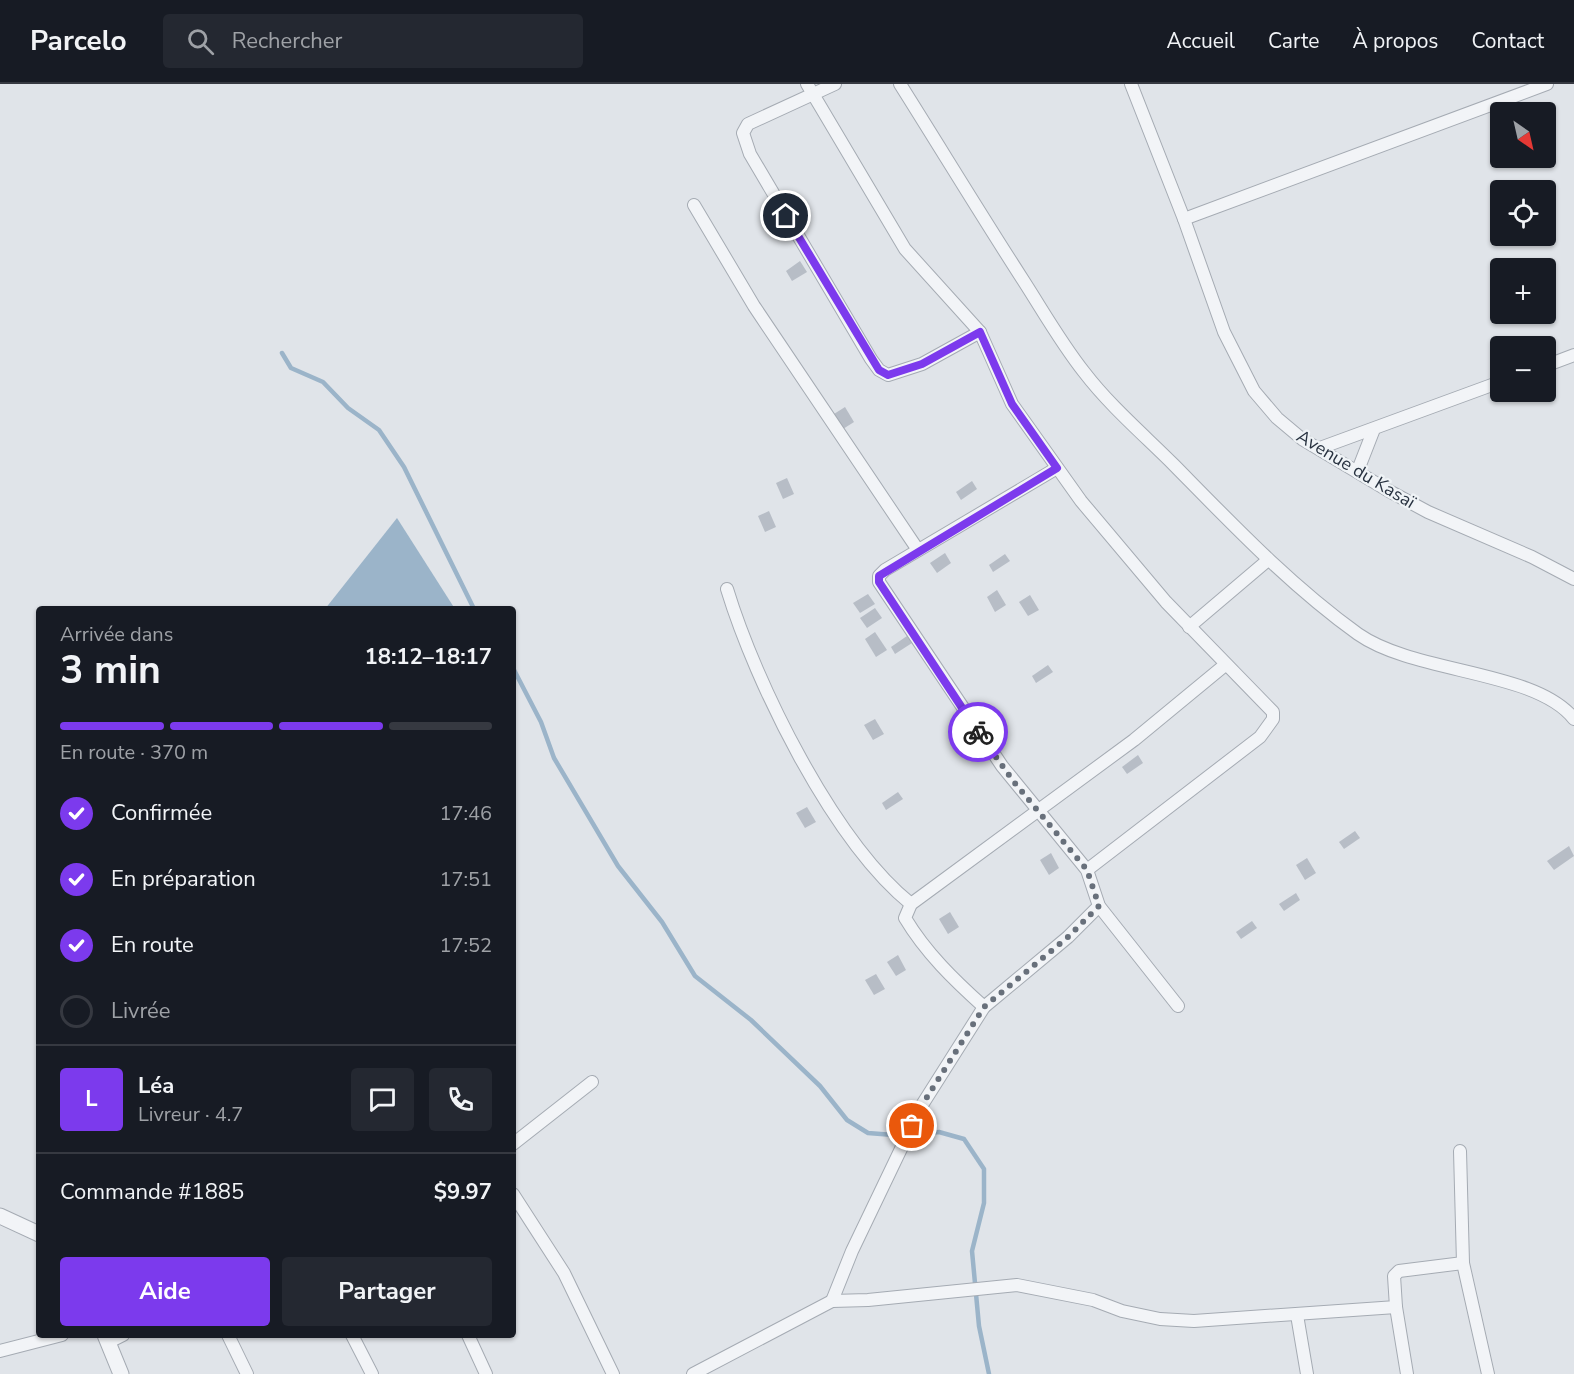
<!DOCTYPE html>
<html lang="fr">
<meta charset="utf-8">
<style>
:root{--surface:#171b24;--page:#242831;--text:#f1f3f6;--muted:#9ea1a6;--line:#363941;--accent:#7c3aed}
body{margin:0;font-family:"Nunito Sans",sans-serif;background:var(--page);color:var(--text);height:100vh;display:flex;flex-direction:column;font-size:22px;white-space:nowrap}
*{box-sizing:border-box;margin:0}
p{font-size:20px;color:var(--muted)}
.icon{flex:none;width:33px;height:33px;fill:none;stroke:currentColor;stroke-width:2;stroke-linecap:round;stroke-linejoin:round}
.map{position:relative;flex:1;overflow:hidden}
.details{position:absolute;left:36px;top:522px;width:480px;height:732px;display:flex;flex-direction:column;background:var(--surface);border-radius:6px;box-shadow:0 2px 4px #0004}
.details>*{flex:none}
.needle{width:39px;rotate:146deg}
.tools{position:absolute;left:1490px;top:18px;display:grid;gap:12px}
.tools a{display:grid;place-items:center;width:66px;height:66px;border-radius:6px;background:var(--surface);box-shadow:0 2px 4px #0004;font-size:30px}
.pin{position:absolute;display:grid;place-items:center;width:51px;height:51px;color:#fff;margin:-26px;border:3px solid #fff;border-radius:50%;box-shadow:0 2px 6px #0007}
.courier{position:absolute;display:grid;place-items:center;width:60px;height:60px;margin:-30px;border:4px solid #7c3aed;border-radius:50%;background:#fff;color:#222;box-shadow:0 2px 8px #0007}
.overview em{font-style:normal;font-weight:700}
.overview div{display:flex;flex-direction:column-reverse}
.overview{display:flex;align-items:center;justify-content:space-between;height:102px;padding:0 24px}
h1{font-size:39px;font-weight:700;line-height:45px}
.bar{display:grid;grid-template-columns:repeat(4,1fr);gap:9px 6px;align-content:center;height:72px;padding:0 24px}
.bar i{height:8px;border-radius:4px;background:var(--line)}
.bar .active{background:var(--accent)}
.bar p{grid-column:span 4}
.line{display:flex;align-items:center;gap:15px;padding:0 24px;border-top:2px solid var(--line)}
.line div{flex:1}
.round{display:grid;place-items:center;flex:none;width:63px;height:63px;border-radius:6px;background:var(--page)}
ol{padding:0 24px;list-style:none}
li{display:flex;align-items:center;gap:18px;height:66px}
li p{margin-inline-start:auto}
li .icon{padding:6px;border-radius:50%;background:var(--accent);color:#fff;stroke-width:4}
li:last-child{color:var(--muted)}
li i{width:33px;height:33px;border:3px solid var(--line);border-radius:50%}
.cta{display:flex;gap:12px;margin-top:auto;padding:12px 24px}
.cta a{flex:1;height:69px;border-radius:6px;background:var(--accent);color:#fff;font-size:24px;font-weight:700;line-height:69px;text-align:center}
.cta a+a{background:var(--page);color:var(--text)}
header{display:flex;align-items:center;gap:36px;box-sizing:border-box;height:84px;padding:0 30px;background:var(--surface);border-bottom:2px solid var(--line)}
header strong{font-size:28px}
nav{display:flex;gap:33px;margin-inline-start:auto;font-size:21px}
.search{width:420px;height:54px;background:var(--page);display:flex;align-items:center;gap:15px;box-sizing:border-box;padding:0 21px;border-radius:6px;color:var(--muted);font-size:22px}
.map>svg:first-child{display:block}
.water{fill:#9bb4c9}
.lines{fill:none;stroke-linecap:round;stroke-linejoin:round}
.stream{stroke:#9bb4c9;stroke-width:4.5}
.building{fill:#b7bdc6}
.minor-casing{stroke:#a5abb3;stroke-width:14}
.tertiary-casing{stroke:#a5abb3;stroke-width:17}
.minor{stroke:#f2f4f7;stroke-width:12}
.tertiary{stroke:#f2f4f7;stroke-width:15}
.done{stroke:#68707b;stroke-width:6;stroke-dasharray:0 10.8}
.route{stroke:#7c3aed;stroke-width:8}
.labels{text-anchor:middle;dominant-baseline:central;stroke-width:4.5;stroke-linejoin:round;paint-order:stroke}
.street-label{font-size:18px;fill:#283240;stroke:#eff3f6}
</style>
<header>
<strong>Parcelo</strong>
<div class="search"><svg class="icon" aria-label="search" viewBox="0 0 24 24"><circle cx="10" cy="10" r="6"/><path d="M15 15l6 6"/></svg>Rechercher</div>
<nav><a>Accueil</a><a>Carte</a><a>À propos</a><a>Contact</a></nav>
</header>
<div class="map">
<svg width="1574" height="1290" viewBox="0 0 1574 1290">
<rect width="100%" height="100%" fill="#e0e4e9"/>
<polygon class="water" points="397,434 455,525 325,525"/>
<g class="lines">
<g class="stream">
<polyline points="282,269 291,284 323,298 348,324 379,346 404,383 474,525"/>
<polyline points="513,584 541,638 554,674 618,782 662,838 695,892 751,936 820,1002 847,1036 868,1049 906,1052 939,1048 964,1055 984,1085 984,1119 972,1167 979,1242 989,1290"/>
</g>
</g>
<g class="building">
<polygon points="800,177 807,188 792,197 786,187"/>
<polygon points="845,323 854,338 843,345 834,330"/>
<polygon points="787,394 794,410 783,415 776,399"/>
<polygon points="972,397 977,405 961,416 956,408"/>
<polygon points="769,427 776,443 765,448 758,432"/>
<polygon points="945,469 951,479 937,489 930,479"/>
<polygon points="1005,470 1010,477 993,488 989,481"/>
<polygon points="997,506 1006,521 995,528 987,513"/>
<polygon points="868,510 875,520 860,529 853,519"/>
<polygon points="1030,511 1039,526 1028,532 1019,518"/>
<polygon points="875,524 882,534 867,544 860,534"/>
<polygon points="875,548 887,566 876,573 865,555"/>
<polygon points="907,552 912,559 895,570 891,563"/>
<polygon points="1048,581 1053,588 1036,599 1032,592"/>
<polygon points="875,635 884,650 873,656 864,641"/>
<polygon points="977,655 982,662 966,673 961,666"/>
<polygon points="1138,671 1143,679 1127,690 1122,683"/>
<polygon points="898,708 903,715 886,726 882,719"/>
<polygon points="807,723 816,738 805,744 796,729"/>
<polygon points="1355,747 1360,754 1344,765 1339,758"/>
<polygon points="1569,762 1574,772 1554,786 1547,777"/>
<polygon points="1051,769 1059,784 1049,791 1040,776"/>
<polygon points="1307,774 1316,789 1305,796 1296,781"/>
<polygon points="1296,809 1300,816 1284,827 1279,820"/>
<polygon points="950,828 959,843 948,850 939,835"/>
<polygon points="1252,837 1257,844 1241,855 1236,848"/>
<polygon points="898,871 906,886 896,892 887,878"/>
<polygon points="876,890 885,905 874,911 865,896"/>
</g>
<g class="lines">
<defs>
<g id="minor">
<polyline points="807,0 905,165 980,248 1012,320 1081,417 1166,518 1273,628 1273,635 1260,653 1087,786"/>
<polyline points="835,0 748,40 743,49 750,70 871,275 879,286 888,291 922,280 980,248"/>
<path d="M900,0c41,65 81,131 123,196 20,31 38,63 61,92 26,34 60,63 90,93 59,60 116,120 184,169 57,40 178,36 216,85"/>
<polyline points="1131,0 1184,135 1224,248 1254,307 1277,334 1302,355 1389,407 1428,428 1532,473 1574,495"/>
<polyline points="694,121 754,222 918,466"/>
<polyline points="1184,135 1547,0"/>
<polyline points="1545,282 1574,271"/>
<polyline points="1320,364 1500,298"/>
<polyline points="1057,384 885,486 879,492 879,498 1002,682 1087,786 1099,822 1178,922"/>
<polyline points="1358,386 1374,345"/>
<path d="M727,505c29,95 106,252 184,315"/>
<polyline points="1189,543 1268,476"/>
<path d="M984,923c-30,-27 -58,-54 -79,-89l6,-14 223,-164 91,-75"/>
<polyline points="513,1060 592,998"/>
<polyline points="1460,1067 1463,1179 1488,1290"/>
<polyline points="513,1110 564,1189 613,1290"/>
<polyline points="832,1217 852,1167 922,1021 984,923 1068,853 1099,822"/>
<polyline points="1396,1223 1407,1290"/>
<polyline points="1297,1231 1307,1290"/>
<polyline points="228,1251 247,1290"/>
<polyline points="352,1251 372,1290"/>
<polyline points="468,1251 486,1290"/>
<polyline points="109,1258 123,1251"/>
<polyline points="0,1267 62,1251"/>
<polyline points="693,1290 832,1217 868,1216 1017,1201 1093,1216 1122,1227 1160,1235 1194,1237 1396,1223 1394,1192 1399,1187 1463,1179"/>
</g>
<g id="tertiary">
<polyline points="0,1132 39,1150"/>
<polyline points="105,1251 121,1290"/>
</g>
</defs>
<use href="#minor" class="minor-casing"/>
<use href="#tertiary" class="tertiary-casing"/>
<use href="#minor" class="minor"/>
<use href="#tertiary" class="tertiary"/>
</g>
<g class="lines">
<polyline class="done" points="912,1042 922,1021 984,923 1068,853 1099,822 1087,786 1014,698 978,648"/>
<polyline class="route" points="786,132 879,286 888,291 922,280 980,248 1012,320 1057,384 879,492 879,498 978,648"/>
</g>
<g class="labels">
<g class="street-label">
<text transform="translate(1356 385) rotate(31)">Avenue du Kasaï</text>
</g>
</g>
</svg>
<div class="tools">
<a><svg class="needle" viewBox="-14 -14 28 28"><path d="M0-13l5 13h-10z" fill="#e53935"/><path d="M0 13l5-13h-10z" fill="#9ea1a6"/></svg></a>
<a><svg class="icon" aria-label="locate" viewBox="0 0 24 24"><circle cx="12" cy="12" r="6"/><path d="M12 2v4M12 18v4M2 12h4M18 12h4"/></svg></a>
<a>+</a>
<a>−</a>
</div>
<div class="pin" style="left:912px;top:1042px;background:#ea580c"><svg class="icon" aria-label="bag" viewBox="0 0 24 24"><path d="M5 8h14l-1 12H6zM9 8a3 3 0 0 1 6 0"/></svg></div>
<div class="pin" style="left:786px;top:132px;background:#1f2937"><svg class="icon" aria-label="home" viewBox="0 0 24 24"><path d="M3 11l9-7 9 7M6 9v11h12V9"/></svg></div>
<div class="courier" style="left:978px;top:648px"><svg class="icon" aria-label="bike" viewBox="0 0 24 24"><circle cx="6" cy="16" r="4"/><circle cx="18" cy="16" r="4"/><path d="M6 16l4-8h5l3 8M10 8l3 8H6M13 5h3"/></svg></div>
<section class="details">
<div class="overview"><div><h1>3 min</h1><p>Arrivée dans</p></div><em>18:12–18:17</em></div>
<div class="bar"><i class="active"></i><i class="active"></i><i class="active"></i><i></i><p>En route · 370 m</p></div>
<ol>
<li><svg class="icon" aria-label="check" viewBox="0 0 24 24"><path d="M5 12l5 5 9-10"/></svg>Confirmée<p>17:46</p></li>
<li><svg class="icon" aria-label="check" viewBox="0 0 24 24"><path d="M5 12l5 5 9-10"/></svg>En préparation<p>17:51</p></li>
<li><svg class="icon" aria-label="check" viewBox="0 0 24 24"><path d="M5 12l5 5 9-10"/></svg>En route<p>17:52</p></li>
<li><i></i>Livrée</li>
</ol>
<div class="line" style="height:108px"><b class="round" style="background:var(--accent);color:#fff">L</b><div><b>Léa</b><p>Livreur · 4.7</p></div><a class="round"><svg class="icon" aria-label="chat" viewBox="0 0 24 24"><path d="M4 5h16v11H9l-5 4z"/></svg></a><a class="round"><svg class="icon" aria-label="phone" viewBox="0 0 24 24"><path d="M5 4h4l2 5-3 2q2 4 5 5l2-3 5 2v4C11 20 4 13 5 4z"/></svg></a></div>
<div class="line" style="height:78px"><div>Commande #1885</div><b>$9.97</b></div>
<div class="cta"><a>Aide</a><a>Partager</a></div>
</section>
</div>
